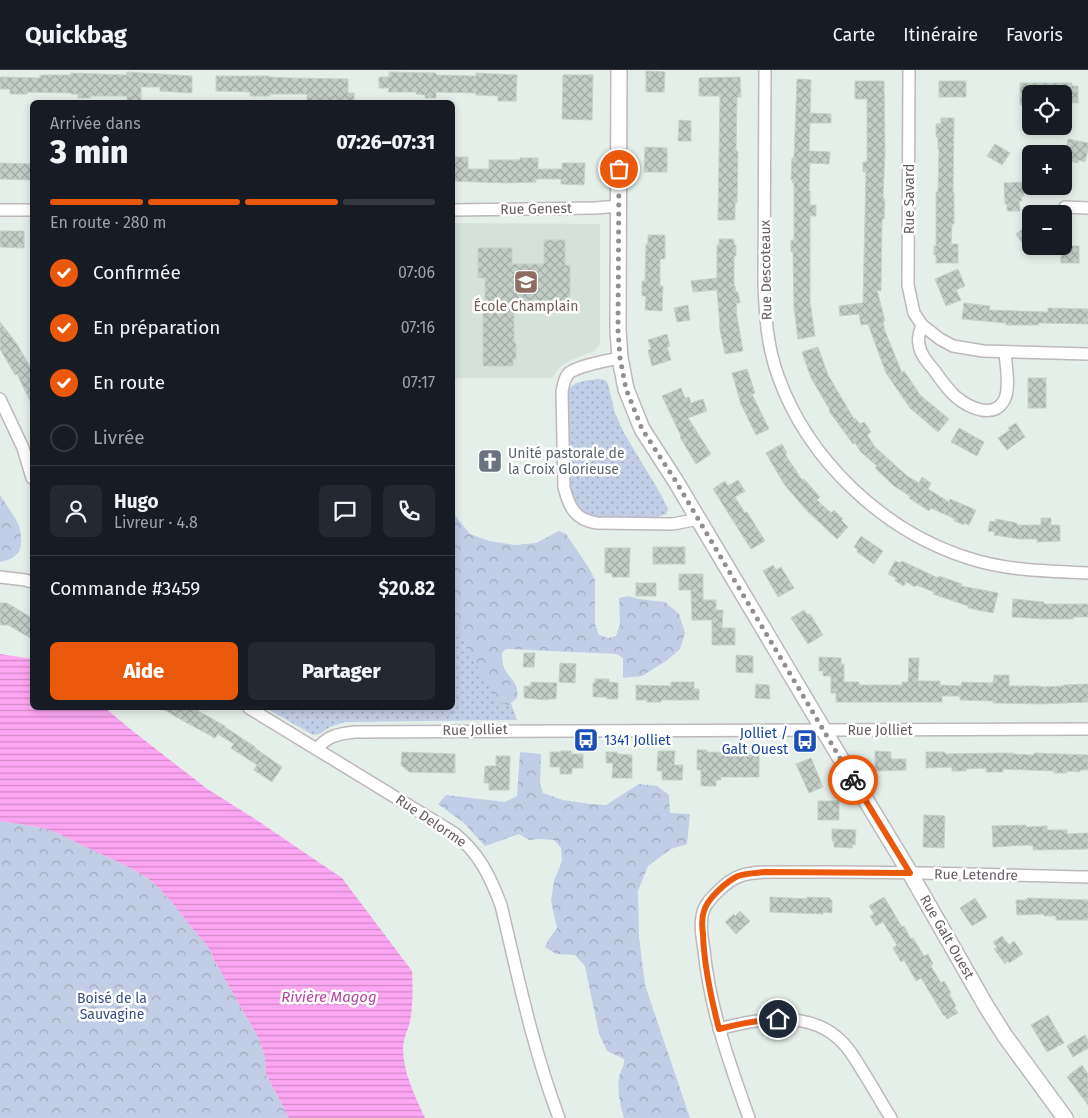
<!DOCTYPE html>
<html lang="fr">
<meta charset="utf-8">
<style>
:root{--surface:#171b24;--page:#242831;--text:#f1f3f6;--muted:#9ea1a6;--line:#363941;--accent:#ea580c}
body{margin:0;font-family:"Fira Sans",sans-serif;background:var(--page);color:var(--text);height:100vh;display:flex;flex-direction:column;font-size:19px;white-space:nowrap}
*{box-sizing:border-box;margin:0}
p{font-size:16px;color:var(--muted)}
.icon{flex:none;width:28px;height:28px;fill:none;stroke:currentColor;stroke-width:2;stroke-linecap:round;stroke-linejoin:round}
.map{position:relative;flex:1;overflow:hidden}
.details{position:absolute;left:30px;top:30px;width:425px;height:610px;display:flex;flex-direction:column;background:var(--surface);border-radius:8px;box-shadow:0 2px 8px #0003}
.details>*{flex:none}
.buttons{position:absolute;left:1022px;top:15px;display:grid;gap:10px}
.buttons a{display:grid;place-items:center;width:50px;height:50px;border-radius:8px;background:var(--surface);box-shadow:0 2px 8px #0003;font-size:25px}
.pin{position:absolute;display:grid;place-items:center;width:42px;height:42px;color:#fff;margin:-21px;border:2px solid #fff;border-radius:50%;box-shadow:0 1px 5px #0007}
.courier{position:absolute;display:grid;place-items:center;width:50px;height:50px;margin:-25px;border:4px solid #ea580c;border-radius:50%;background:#fff;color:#222;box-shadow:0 1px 6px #0007}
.summary em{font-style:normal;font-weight:800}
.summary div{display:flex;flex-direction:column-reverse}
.summary{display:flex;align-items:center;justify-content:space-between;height:85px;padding:0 20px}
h1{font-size:32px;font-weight:800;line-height:38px}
.bar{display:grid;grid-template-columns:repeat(4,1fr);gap:8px 5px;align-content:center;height:60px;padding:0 20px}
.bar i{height:6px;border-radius:4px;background:var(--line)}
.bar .selected{background:var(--accent)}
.bar p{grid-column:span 4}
.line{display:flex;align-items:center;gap:12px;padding:0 20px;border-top:1px solid var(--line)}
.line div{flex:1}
.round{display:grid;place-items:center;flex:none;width:52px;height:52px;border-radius:8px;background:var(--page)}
ol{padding:0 20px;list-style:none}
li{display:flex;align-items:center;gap:15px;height:55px}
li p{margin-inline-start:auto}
li .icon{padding:5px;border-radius:50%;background:var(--accent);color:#fff;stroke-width:4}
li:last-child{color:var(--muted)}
li i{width:28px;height:28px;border:2px solid var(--line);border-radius:50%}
.button{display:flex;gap:10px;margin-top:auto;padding:10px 20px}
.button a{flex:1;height:58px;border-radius:8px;background:var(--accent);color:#fff;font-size:20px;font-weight:800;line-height:58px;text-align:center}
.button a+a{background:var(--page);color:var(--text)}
header{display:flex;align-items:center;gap:30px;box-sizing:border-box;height:70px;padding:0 25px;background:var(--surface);border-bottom:1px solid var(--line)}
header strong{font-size:24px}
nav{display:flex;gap:28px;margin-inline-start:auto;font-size:18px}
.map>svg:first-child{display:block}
.education{fill:#d6e1da}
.grass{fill:url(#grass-dots)}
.forest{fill:url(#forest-crowns)}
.water{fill:url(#water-rules)}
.building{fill:url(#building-cross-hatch);stroke:#c3d3c9}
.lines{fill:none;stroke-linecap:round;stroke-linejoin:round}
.minor-casing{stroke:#beb7bc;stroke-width:14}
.tertiary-casing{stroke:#beb7bc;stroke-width:18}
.minor{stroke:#fff;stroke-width:11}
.tertiary{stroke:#fff;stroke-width:15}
.done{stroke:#928f92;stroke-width:5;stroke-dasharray:0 9}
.route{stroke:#ea580c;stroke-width:6}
.labels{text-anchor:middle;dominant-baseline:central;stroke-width:5;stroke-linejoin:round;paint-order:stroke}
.street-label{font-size:14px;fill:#655c63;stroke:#fff}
.education-label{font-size:14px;fill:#785e54;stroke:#fff}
.worship-label{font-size:14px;fill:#5b616d;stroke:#fff;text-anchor:start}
.transit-label{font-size:14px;fill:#164399;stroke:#fff;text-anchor:end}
.park-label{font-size:14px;fill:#384e89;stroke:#fff}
.water-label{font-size:15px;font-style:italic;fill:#b845a2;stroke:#fff}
</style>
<header>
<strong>Quickbag</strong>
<nav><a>Carte</a><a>Itinéraire</a><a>Favoris</a></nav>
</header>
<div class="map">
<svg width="1088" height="1048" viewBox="0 0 1088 1048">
<defs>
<pattern id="grass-dots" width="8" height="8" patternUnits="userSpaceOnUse" patternTransform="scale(1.25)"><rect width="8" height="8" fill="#c2cde6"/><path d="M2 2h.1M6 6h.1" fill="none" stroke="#a1aabe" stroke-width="1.8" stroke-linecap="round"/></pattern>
<pattern id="forest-crowns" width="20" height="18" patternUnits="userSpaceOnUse" patternTransform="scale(1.25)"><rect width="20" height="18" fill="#c2cde6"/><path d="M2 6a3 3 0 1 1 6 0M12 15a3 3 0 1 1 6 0" fill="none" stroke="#a1aabe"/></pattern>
<pattern id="water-rules" width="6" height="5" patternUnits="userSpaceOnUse" patternTransform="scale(1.25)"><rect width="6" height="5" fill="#fda6f3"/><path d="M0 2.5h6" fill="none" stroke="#d08ac8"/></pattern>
<pattern id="building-cross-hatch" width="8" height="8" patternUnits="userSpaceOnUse" patternTransform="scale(1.25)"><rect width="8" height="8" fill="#c3cdc7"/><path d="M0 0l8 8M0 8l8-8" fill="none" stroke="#a2aaa5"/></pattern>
</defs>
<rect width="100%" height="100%" fill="#e5efe9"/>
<polygon class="education" points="453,153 600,154 600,270 599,276 594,281 569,291 559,298 552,308 453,308"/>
<g class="grass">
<path d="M598,309l7,1 3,4 7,29 9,20 36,60 8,16 -2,5 -8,3 -60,1 -7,-1 -12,-7 -10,-16 -2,-99c4,-15 19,-14 31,-16z"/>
<polygon points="453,475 517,650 345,652 330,657 319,664 313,665 266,638 452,638"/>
</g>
<g class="forest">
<path d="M0,425c5,8 16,23 19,31 5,20 3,32 -19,36z"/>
<path d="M453,443l17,21 19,7 26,4 21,-2 23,-12 7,3 23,34 6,12v44l4,11 9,3 8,-2 4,-12 -1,-26 9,-2 10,3 27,3 14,12 6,19 -5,16 -14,12 -24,15 -19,2v-20l-6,-4 -111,-5 -4,4c0,3 0,8 1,12 4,13 17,16 14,33l-9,7 -10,-4 -19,-31 -26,-50z"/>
<path d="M520,682l21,2 -1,30 3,9 20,7 27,4 16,1 33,-21 18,2 12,9 1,18 20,1 -3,30 -16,5 -23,17 -10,25 1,46 6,48 45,133h-66c-4,-13 -7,-27 -5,-40 1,-7 6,-12 5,-19l-17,-8 -8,-17 -14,-68 -10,-11 -19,-1 -11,-7 4,-8 8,-11 -6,-27 3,-20 8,-20 -1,-13 -7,-8 -15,-1 -10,1 -10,-6 -34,12 -21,-23 -26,-19 8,-9 59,7 12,-6z"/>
<path d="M0,751c14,2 28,4 42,7 16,4 31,13 46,20 23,11 51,21 70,39 12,12 22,25 32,39 9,11 20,19 24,34l44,77 7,19 1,18 23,44h-289z"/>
</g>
<path class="water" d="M0,584l32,5v49h73l29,24 72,56 52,33 84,57 70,93c1,17 1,34 -2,50 -2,9 -7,18 -7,27 0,24 12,48 22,70h-136l-23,-44 -1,-18 -7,-19 -44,-77c-4,-15 -15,-23 -24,-34 -10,-14 -20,-27 -32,-39 -19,-18 -47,-28 -70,-39 -15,-7 -30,-16 -46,-20 -14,-3 -28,-5 -42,-7z"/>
<g class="building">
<polygon points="646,1 665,2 664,22 646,22"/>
<polygon points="127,2 192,6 192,23 160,21 160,17 141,17 141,32 127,32 127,26 90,26 90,28 78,28 78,24 71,24 71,23 27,22 27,24 10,24 10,19 0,19 0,7 40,8 40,5 71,5 71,3 127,5"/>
<polygon points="389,2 436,3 436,5 476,6 476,3 517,5 516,31 498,31 498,26 476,25 476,23 436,22 436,28 425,28 425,25 416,24 416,22 388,22 389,18 379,18 379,7 389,7"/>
<polygon points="563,5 593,5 592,50 562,49"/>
<polygon points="216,6 270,6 270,7 290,8 348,9 348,23 354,23 354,32 307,32 307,24 270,24 270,26 250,26 250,22 216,21"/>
<polygon points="740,7 741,27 737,27 736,81 738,81 737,133 735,133 735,150 718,150 720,26 699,26 699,8"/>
<polygon points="797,9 811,10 810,43 831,44 831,53 810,53 809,81 830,82 829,94 810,93 809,121 810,121 810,135 816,135 816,146 810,146 810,232 815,266 798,269 794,238 793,182 791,182 791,170 794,170 794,113 792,113 793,110 791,110 792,88 794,88"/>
<polygon points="855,11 884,11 885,83 883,129 885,129 884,149 882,149 881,221 877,220 885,251 883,252 885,261 902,303 904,301 920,325 949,349 938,362 910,338 886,303 868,254 861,255 859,244 840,246 839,236 863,233 866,102 863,102 863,92 867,92 867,29 855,29"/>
<rect x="939" y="11" width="27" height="16"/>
<polygon points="1020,13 1072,13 1072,16 1078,16 1078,33 1064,32 1064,24 1031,24 1031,34 1020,35"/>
<polygon points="941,48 954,48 953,123 954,123 954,154 952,154 951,174 958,174 958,193 936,193 936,185 934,185 934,176 936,176 936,122 938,122 939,79 938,79 938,67 936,67 936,54 941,54"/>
<polygon points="679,50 691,51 691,71 678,71"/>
<polygon points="1068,69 1088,73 1088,79 1085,92 1078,90 1078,93 1064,90"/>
<polygon points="995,74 1010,83 1002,95 987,86"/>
<polygon points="645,77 667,78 667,102 644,102"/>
<polygon points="452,87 468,87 468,99 489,99 489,90 520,90 520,88 538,88 538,99 562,99 562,93 585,93 584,115 561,114 561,109 536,109 536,112 505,113 452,111"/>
<polygon points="0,93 32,94 32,110 0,109"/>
<polygon points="1023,112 1024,126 1021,126 1022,131 1019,131 1020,141 1007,141 1007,134 1005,134 1004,113"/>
<polygon points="1031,153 1031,185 1016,164"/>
<polygon points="0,161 24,161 24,178 0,177"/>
<polygon points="648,165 665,165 665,189 660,189 660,216 663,216 662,241 645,240 646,226 642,226 642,211 645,211 646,174 648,174"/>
<polygon points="719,169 734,169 734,175 736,175 736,186 734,186 734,216 735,216 736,222 738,222 740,233 736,233 737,241 736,241 743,281 725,284 719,255 720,255 717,220 693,222 691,211 717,208 717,175 719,175"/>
<polygon points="544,170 565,170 565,195 570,195 570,232 514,232 514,273 516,273 516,289 513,289 513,296 483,296 483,242 485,242 485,208 478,208 478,178 512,178 512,194 544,194"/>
<rect x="1061" y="176" width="18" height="17"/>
<polygon points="958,199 965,216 956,220 961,230 946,236 935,209"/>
<polygon points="964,233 990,236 989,240 1048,242 1048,238 1088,239 1088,254 1039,253 1039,255 1006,255 1006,253 962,249"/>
<polygon points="688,235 690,250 677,252 674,238"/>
<polygon points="0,252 17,274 32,300 32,335 17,304 15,305 0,279"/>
<polygon points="667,264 670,276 667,277 671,290 652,296 648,280 651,279 648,270"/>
<polygon points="818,277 828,305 854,349 855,348 860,354 864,352 871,362 867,365 875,377 907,406 919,413 922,407 931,413 928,419 949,432 950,429 976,440 969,455 964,453 964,455 954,451 955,449 931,438 929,441 909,428 910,426 894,416 875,398 877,396 861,382 855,373 853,374 829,341 830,340 811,308 802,282"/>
<polygon points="747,299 755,323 752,324 769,359 756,365 741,334 732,303"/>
<rect x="1028" y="308" width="18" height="30"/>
<polygon points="681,318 685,328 689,327 691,333 703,329 707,341 688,348 711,384 696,394 680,367 681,366 662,326"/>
<polygon points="1016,353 1025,367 1007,380 998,368 1010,360 1008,358"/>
<polygon points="959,358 984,372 977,386 951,372"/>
<polygon points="782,374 787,383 785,384 802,410 804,409 820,427 817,430 831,443 834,440 843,449 841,450 848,457 837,469 806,440 784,414 766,383"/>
<polygon points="738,410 745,421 735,427 745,443 747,442 765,471 751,479 713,419 725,411 728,416"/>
<polygon points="1041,448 1051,448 1051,455 1060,455 1060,471 1037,472 1037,469 1019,469 994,465 995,462 988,461 990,451 995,452 996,449 1017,453 1017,455 1041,455"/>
<polygon points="861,466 883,481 874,494 857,482 858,480 854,477"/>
<rect x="653" y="477" width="32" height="17"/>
<polygon points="605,478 630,478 629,507 612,507 612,503 605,503"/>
<polygon points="895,491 900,493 902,491 938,508 939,506 962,514 961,516 998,523 993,543 968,538 968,536 933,524 934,522 916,515 915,517 906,512 904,516 895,511 896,508 888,504"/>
<polygon points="773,495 776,500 781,497 794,518 778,527 763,501"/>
<polygon points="679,504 703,504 703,530 716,530 716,540 723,540 722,558 735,558 735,575 712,575 712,550 692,550 691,520 679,520"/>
<rect x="636" y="513" width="20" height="13"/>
<polygon points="1013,529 1044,532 1044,534 1088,534 1088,547 1073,547 1073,549 1045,549 1012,547"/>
<polygon points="0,533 7,533 32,548 32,569 8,555 0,555"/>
<polygon points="804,540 808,545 810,544 823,565 808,574 791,548"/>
<polygon points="524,583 535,583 534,597 523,597"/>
<polygon points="736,585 753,586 753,603 736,602"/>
<polygon points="819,587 841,588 841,594 844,594 844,612 859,612 859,615 902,615 902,612 908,612 909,588 919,588 918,611 940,611 940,615 961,616 962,612 993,613 994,605 1009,605 1009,616 1040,616 1042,617 1064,616 1064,615 1088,614 1088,632 1042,634 993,633 993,631 960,630 960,626 942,626 942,632 836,632 836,623 831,623 831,606 823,606 823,601 819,601"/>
<polygon points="560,593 576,594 575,613 559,612"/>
<polygon points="595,609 609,609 609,612 618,613 618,629 607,629 607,627 593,627 593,613 595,613"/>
<polygon points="531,612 557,613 556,629 548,629 548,630 524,628 524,616 531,616"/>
<polygon points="671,612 694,612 694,619 699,619 699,630 661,630 661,632 647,632 647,630 636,630 636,615 671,616"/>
<polygon points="756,614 769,615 770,629 755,628"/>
<polygon points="161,638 193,638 225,656 225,657 255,677 255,678 282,697 272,712 254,700 257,695 231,678 234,674 218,664 215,668 187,653"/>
<polygon points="697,680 707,680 707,682 759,683 759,707 721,707 721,710 716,710 716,716 701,716 701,700 697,700"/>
<polygon points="561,681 571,681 572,684 583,684 583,698 572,698 572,704 560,704 560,697 550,697 550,682 561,682"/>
<polygon points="658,681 675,681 674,695 683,695 682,710 662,710 662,701 657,701"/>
<polygon points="875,681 891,682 891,689 906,689 906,700 875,701"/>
<polygon points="402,682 455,684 455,703 409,702 401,695"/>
<polygon points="606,682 617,682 617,684 632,685 632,708 612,708 613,693 606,693"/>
<polygon points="926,682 945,682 945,684 1000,683 1013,683 1013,684 1034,685 1034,683 1088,685 1088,700 1080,700 1080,702 1067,701 1067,703 1054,703 1054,701 1003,699 1003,702 986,702 986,698 966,699 966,701 952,701 952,697 926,698"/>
<polygon points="496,686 510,686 509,720 489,720 489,713 484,713 485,696 496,696"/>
<polygon points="811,688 823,717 809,723 796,694"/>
<rect x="818" y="731" width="21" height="19"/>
<polygon points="924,745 945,746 944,778 923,777"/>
<polygon points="1026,755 1026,757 1047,756 1047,760 1067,760 1067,764 1088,763 1088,779 1033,780 1033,776 1028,775 993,777 992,756"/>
<polygon points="832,759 856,760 855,775 853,774 852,778 834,777 834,771 832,771"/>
<polygon points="770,827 807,829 807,827 830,828 830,830 832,830 832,843 823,842 823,844 770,842"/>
<polygon points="884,827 902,857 904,856 911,869 913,868 924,886 928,884 933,894 931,896 941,913 944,911 951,923 949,924 956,936 954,937 958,943 947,949 945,945 944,946 921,908 916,911 904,890 901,892 893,878 897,875 883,852 876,856 870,846 874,844 869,836"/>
<polygon points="975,828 987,847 972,856 960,838"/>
<polygon points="1027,828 1088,830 1088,850 1056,850 1056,846 1044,846 1044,844 1017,845 1016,830 1027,830"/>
<polygon points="740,841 750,851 736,864 725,852 734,844 735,846"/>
<polygon points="1002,866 1009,875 1014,871 1023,884 1009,893 1008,891 1005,894 994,879 997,877 993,872"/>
<polygon points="1048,945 1064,973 1047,982 1031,955"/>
<polygon points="1085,965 1088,970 1088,978 1073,987 1067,976"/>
<polygon points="1082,995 1088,1004 1088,1035 1067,1007"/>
</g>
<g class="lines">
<defs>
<g id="minor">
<path d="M765,0l-1,212c1,32 3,64 14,94 30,84 105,155 190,182 39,13 80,13 120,15"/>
<polyline points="909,0 908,215 914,243 922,255 940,269 953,276 983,281 1088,284"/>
<polyline points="1065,137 1088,138"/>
<polyline points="0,140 32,140"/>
<polyline points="452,140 595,138 619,136"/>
<path d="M922,255c-2,7 -5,12 -3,19 1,10 8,18 15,26 7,10 13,19 22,27 12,10 36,22 47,5 8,-10 3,-37 2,-49"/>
<path d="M620,288c-11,2 -42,8 -51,15 -5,5 -6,13 -7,19l2,95c5,20 11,33 33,36l76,1 26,-5"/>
<polyline points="0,329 23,378 32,408"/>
<polyline points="0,507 25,510 32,512"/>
<path d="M249,638l205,125c25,20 36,43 47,72 17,72 32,144 58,213"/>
<path d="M317,679c10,-13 21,-15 37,-17 244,-3 489,-1 734,-3"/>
<path d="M719,959c40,-11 92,-20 124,14 9,9 15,21 22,32 9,14 17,29 26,43"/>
<path d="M749,1048c-20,-56 -39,-109 -45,-168 -2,-12 -5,-29 0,-41 5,-11 24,-29 36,-33 14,-5 30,-4 45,-4 15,0 30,0 45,0 86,0 172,3 258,5"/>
</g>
<polyline id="tertiary" points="619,0 618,260 620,288 626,319 642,359 675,410 835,679 910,803 986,936 1005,966 1065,1048"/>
</defs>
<use href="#minor" class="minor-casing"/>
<use href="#tertiary" class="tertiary-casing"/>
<use href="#minor" class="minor"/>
<use href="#tertiary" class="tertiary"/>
</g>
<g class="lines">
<polyline class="done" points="619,99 618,260 620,288 626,319 642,359 675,410 853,710"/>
<path class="route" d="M778,949c-20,1 -40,5 -59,10 -8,-31 -15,-62 -16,-95 -1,-7 -2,-15 1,-23 3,-12 23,-30 34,-35 8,-3 18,-3 27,-4l145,1 -57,-93"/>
</g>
<defs>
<symbol id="school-square" viewBox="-11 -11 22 22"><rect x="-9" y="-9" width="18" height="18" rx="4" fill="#8d6e63" stroke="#fff"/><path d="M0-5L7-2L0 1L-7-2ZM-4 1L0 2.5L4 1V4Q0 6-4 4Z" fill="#fff"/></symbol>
<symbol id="church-square" viewBox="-11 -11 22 22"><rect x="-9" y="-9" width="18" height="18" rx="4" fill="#6b7280" stroke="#fff"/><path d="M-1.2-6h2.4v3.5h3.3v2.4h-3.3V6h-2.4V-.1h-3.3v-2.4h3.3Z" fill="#fff"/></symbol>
<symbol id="bus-square" viewBox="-11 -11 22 22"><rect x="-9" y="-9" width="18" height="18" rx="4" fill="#1a4fb4" stroke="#fff"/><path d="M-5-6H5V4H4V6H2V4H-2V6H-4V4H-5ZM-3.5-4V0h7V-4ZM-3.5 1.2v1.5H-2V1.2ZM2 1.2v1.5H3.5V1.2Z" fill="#fff"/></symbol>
</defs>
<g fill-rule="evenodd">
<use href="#school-square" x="512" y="198" width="28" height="28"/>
<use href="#church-square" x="476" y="377" width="28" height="28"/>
<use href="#bus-square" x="572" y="656" width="28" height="28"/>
<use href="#bus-square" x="791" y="657" width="28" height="28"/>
</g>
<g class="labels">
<g class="street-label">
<text transform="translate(909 129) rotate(-90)">Rue Savard</text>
<text transform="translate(536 139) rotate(-1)">Rue Genest</text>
<text transform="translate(766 200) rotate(-91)">Rue Descoteaux</text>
<text transform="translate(475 660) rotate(-1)">Rue Jolliet</text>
<text x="880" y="660">Rue Jolliet</text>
<text transform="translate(431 751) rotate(34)">Rue Delorme</text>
<text transform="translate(976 805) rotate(1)">Rue Letendre</text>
<text transform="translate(947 867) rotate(60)">Rue Galt Ouest</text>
</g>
<g class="education-label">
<text x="526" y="236">École Champlain</text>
</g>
<g class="worship-label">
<text x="508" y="383">Unité pastorale de<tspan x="508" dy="16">la Croix Glorieuse</tspan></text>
</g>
<g class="transit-label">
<text x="788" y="663">Jolliet /<tspan x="788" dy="16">Galt Ouest</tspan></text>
<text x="604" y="670" text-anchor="start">1341 Jolliet</text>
</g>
<g class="park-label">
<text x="112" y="928">Boisé de la<tspan x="112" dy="16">Sauvagine</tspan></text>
</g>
<g class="water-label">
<text x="329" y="927">Rivière Magog</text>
</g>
</g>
</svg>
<div class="buttons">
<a><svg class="icon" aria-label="locate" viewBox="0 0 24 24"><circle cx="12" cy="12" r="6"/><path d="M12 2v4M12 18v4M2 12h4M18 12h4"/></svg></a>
<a>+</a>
<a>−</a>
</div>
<div class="pin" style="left:619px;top:99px;background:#ea580c"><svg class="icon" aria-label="bag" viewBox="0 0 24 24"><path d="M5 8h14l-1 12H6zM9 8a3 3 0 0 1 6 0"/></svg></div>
<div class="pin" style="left:778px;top:949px;background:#1f2937"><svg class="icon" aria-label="home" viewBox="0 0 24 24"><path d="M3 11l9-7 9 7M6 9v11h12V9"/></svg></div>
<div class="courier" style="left:853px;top:710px"><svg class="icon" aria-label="bike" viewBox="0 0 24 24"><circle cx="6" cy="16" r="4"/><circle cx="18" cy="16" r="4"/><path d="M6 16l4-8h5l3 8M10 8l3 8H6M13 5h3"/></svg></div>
<section class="details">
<div class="summary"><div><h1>3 min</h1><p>Arrivée dans</p></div><em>07:26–07:31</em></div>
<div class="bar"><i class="selected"></i><i class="selected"></i><i class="selected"></i><i></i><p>En route · 280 m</p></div>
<ol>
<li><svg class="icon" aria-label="check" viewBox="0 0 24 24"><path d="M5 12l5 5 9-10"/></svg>Confirmée<p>07:06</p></li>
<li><svg class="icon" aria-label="check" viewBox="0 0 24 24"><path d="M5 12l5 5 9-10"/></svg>En préparation<p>07:16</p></li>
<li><svg class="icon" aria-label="check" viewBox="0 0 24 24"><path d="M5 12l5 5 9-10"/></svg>En route<p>07:17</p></li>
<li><i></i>Livrée</li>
</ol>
<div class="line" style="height:90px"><a class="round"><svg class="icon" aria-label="person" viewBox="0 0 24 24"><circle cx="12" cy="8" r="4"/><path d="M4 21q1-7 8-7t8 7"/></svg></a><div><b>Hugo</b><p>Livreur · 4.8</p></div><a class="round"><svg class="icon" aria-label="chat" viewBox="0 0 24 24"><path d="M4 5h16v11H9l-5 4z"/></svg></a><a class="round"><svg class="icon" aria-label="phone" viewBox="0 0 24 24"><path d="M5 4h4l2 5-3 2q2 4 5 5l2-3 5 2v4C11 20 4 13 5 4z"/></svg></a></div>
<div class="line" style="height:65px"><div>Commande #3459</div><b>$20.82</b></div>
<div class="button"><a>Aide</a><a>Partager</a></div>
</section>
</div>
